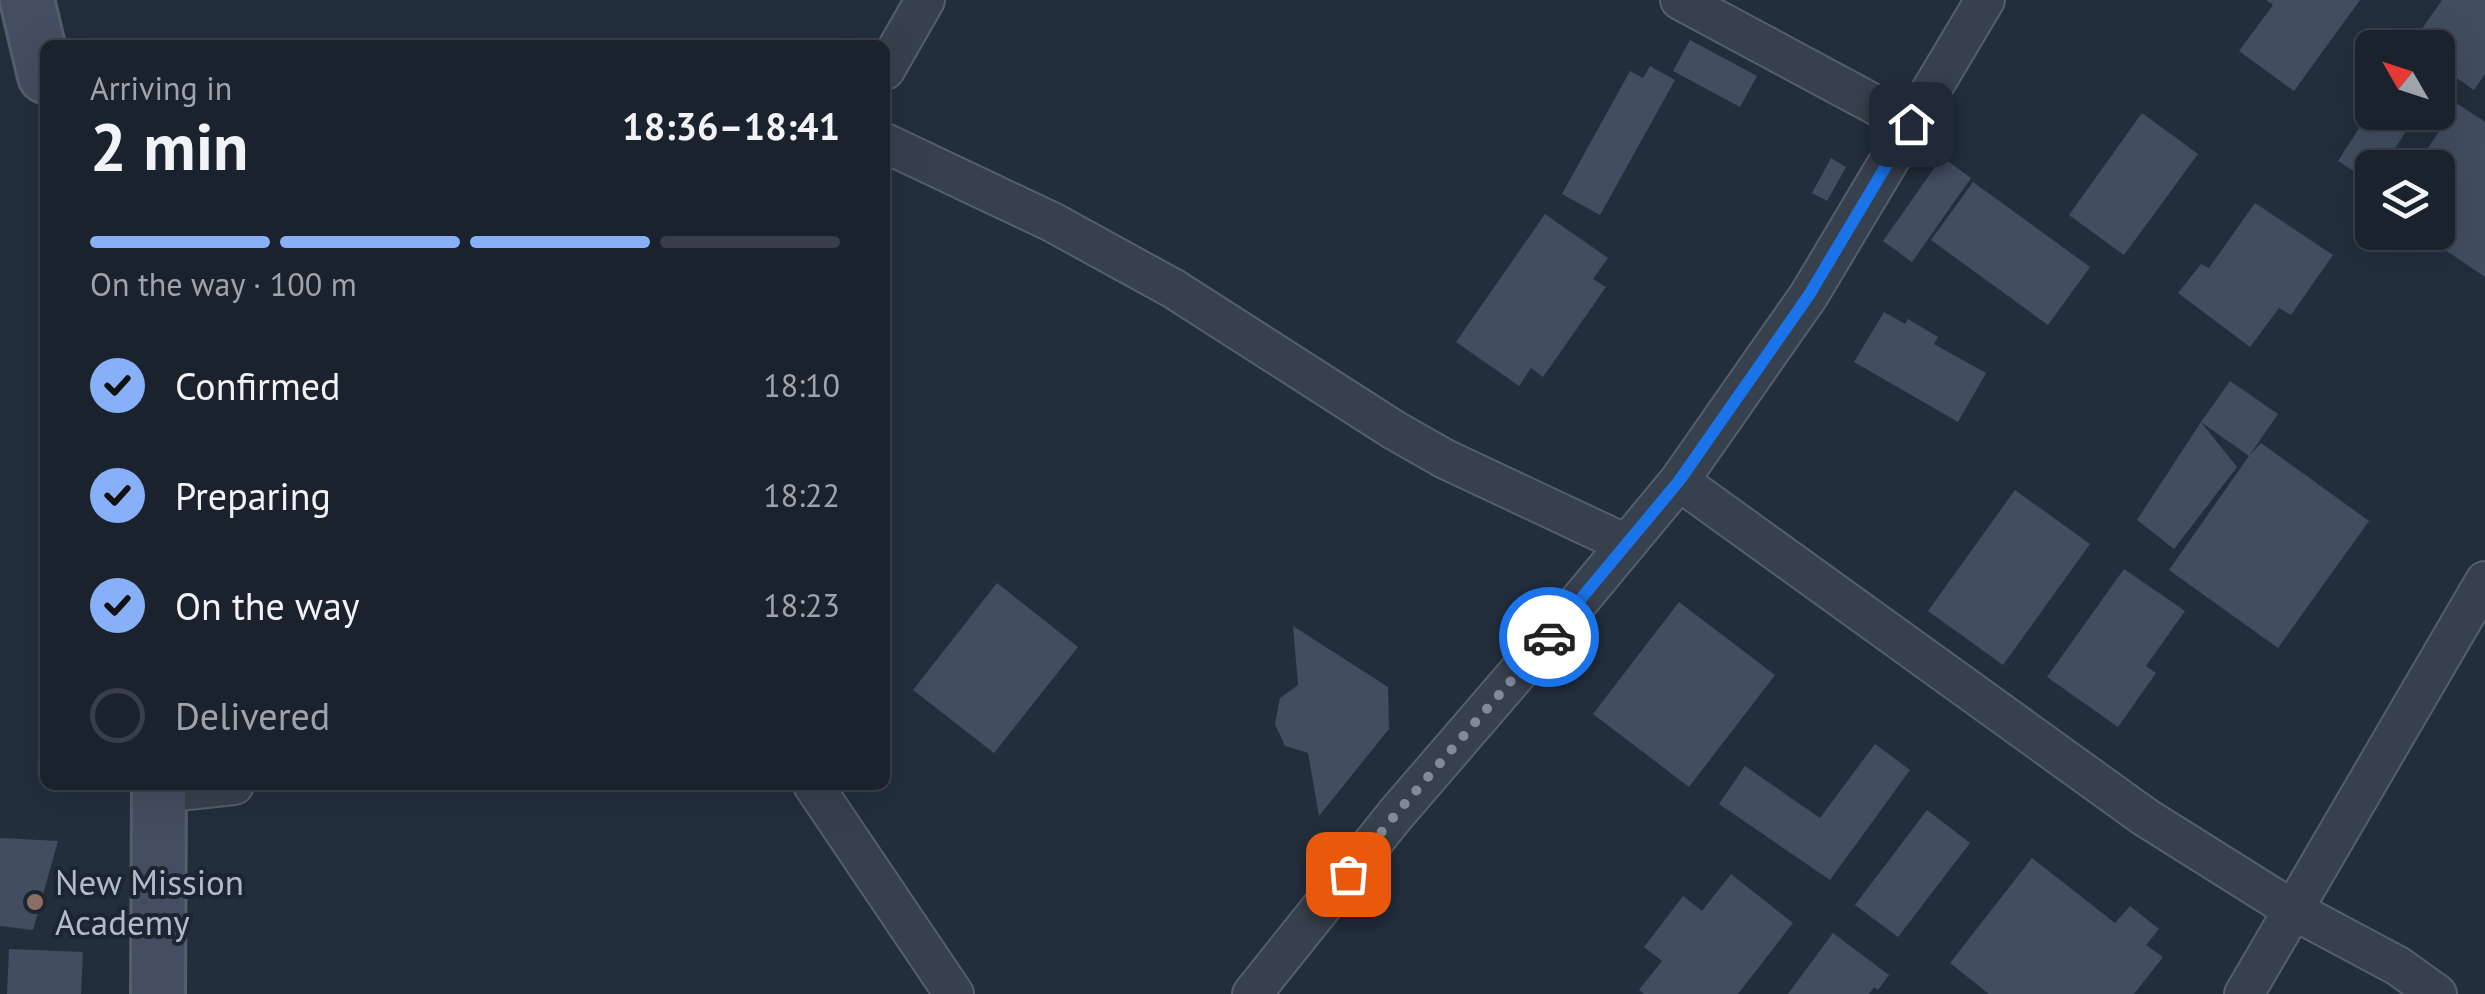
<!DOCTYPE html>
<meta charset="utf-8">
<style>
:root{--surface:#1a222e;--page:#272f3a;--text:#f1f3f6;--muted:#9fa4aa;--line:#383f4a;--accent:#87b0f9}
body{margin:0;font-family:"PT Sans",sans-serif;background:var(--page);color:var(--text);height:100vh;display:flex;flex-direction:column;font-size:38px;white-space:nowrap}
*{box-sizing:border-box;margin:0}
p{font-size:32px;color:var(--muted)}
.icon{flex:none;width:55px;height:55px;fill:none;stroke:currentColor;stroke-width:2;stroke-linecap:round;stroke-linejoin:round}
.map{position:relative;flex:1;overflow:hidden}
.panel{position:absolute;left:40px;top:40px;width:850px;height:750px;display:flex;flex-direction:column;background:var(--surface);border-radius:15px;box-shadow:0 10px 40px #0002,0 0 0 2px var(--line)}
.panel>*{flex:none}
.needle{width:65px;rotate:309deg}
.buttons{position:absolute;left:2355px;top:30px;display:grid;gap:20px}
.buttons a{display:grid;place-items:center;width:100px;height:100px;border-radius:15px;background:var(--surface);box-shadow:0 10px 40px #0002,0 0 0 2px var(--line);font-size:50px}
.pin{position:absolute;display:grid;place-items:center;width:85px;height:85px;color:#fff;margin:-42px;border-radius:20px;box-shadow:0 5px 15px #0006}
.courier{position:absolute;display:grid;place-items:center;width:100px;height:100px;margin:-50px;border:8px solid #1a73e8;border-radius:50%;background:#fff;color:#222;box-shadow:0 2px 12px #0007}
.headline em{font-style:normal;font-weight:600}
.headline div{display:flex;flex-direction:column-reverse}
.headline{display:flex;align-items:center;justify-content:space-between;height:170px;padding:0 50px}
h1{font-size:65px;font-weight:600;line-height:75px}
.bar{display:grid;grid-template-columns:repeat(4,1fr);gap:15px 10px;align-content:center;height:120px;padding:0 50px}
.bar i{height:12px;border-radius:8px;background:var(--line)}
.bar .selected{background:var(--accent)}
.bar p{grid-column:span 4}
ol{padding:0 50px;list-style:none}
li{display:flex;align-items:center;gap:30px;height:110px}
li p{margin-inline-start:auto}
li .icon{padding:10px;border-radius:50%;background:var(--accent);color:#111;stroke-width:4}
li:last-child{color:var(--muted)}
li i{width:55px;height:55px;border:5px solid var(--line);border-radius:50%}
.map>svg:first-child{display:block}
.building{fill:#424d5f}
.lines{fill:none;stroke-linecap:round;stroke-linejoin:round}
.street-casing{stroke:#555e6b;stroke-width:42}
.secondary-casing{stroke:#555e6b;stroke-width:58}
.street{stroke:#37404d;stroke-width:38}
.secondary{stroke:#454e60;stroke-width:52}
.done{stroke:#818a98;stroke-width:10;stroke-dasharray:0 18}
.route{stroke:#1a73e8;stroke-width:12}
.education-dot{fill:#8d6e63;stroke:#1c2532;stroke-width:4}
.labels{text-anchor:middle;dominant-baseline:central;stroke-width:8;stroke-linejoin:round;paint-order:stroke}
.poi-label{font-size:35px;fill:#b3bbc9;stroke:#1c2532;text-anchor:start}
</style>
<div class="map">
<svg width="2485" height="994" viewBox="0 0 2485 994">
<rect width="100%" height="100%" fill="#232e3d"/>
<g class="building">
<polygon points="2266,0 2360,0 2294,91 2239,51 2273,5"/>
<polygon points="2442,0 2485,0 2485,74 2474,90 2438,65 2438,48 2410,46"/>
<polygon points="1690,40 1757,76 1740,107 1673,71"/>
<polygon points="1650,66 1675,80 1600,215 1562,194 1630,71 1643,78"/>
<polygon points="2458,104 2485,122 2485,277 2419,232 2438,232 2438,168 2414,168"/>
<polygon points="2372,108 2372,112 2418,112 2383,168 2372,168 2372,183 2338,161"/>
<polygon points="2142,113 2198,154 2124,255 2069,215"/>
<polygon points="1942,157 1971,178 1912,262 1883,241"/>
<polygon points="1831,158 1846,167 1827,201 1812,193"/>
<polygon points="1973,182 2090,267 2048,325 1931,240"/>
<polygon points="2255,203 2333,255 2291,315 2279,308 2250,347 2178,293 2201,264 2209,268"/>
<polygon points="1545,214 1608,258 1593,279 1606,287 1543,377 1531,368 1519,386 1456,342"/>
<polygon points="1884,312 1905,324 1908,319 1938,337 1934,344 1986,373 1958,422 1854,362"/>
<polygon points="2230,381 2278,414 2249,456 2261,443 2369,521 2278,648 2169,570 2249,456 2201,422 2237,467 2174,549 2137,520 2201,422"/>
<polygon points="2015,490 2090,544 2003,665 1928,611"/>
<polygon points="2124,569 2185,611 2146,666 2156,673 2118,727 2047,677"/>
<polygon points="997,583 1078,647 994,753 913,690"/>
<polygon points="1679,602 1775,675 1689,787 1593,714"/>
<polygon points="1293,626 1388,687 1389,729 1319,816 1308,753 1285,746 1275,724 1280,698 1298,685"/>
<polygon points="1875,744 1910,770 1830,880 1719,804 1745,766 1820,818"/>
<polygon points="1927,810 1970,843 1898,937 1855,905"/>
<polygon points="0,838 58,841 33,930 0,926"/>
<polygon points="2032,858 2115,923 2130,906 2159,929 2146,945 2163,957 2134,994 1989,994 1950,963"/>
<polygon points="1731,874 1793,923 1738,994 1644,994 1639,990 1662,961 1644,947 1683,896 1702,911"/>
<polygon points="1833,933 1889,975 1878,990 1874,987 1869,994 1788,994"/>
<polygon points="9,949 83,952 81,994 7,994"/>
</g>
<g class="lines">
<defs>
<g id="street">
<polyline points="1680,0 1911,124"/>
<polyline points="885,70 925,0"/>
<polyline points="885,143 1052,222 1174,289 1394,430 1445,459 1626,544"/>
<polyline points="1679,481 2145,817 2293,910 2398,966 2437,994"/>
<polyline points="813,785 954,994"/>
<polyline points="159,793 234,785"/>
<polyline points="1252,994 1396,814 1576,605 1679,481 1809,295 1985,0"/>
<polyline points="2244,994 2485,581"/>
</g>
<g id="secondary">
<polyline points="27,0 45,76"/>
<polyline points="158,994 159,785"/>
</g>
</defs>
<use href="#street" class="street-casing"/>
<use href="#secondary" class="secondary-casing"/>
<use href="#street" class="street"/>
<use href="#secondary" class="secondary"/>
</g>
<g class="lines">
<polyline class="done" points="1348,874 1396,814 1549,637"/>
<polyline class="route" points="1549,637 1679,481 1809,295 1911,124"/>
</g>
<circle class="education-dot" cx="35" cy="902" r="10"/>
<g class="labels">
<g class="poi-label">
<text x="55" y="882">New Mission<tspan x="55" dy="40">Academy</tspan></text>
</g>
</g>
</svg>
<div class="buttons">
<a><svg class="needle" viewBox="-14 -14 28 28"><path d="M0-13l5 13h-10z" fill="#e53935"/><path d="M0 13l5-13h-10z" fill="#9fa4aa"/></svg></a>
<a><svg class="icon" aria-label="layers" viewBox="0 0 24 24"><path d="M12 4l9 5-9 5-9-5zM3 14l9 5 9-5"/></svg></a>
</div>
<div class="pin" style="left:1348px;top:874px;background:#ea580c"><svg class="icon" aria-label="bag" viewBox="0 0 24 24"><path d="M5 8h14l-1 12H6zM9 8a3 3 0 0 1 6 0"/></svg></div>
<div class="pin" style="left:1911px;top:124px;background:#1f2937"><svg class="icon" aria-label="home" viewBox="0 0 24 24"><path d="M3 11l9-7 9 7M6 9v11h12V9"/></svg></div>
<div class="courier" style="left:1549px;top:637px"><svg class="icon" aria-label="car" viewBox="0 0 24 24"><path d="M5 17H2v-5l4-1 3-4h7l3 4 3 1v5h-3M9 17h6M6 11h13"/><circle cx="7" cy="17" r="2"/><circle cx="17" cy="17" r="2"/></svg></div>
<section class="panel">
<div class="headline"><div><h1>2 min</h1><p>Arriving in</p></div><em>18:36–18:41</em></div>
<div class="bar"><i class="selected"></i><i class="selected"></i><i class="selected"></i><i></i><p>On the way · 100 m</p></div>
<ol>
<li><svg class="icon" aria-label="check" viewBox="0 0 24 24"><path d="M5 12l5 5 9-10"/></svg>Confirmed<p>18:10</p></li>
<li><svg class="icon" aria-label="check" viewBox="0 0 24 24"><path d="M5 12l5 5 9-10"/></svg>Preparing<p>18:22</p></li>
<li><svg class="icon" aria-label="check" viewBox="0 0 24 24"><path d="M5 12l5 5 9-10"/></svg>On the way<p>18:23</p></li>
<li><i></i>Delivered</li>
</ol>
</section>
</div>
